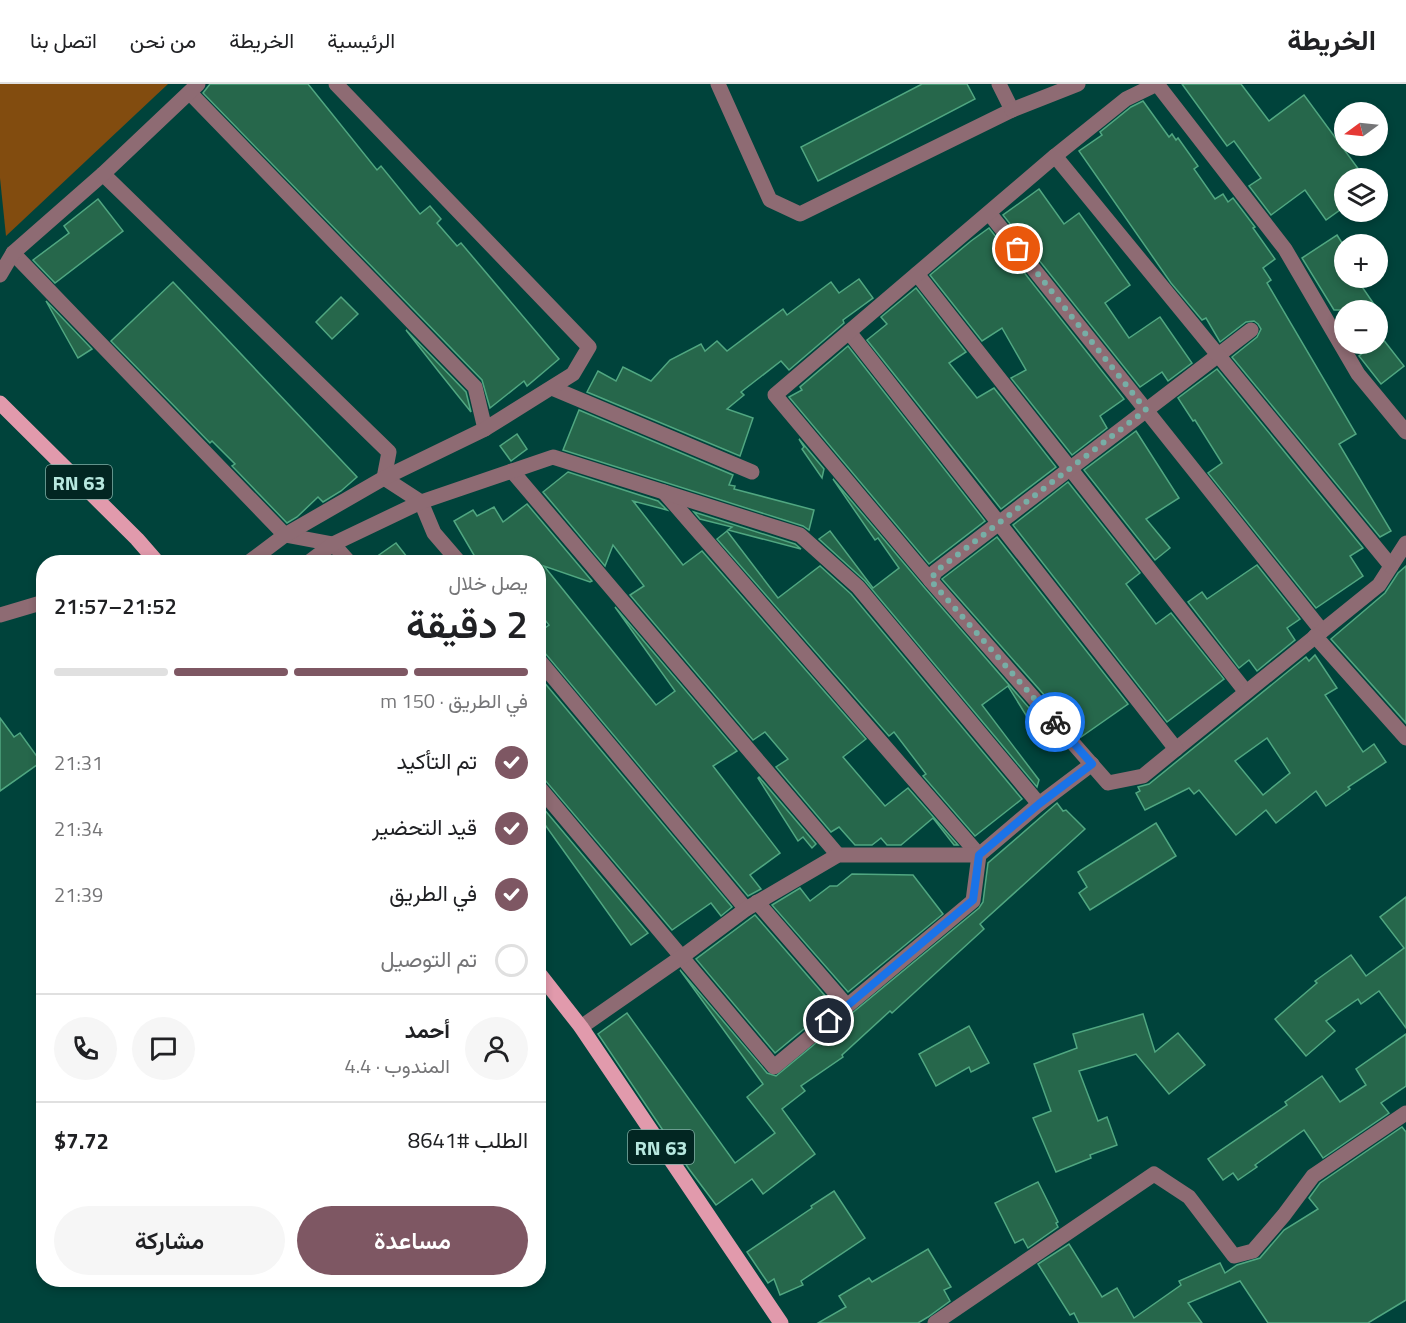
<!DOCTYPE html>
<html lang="ar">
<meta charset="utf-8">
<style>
:root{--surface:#fff;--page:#f6f6f6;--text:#202124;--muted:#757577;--line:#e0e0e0;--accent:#7e5763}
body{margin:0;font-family:"Titillium Web",Vazirmatn,sans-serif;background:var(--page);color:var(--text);direction:rtl;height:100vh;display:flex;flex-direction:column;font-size:22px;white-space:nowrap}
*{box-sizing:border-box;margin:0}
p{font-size:20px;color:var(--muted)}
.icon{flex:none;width:33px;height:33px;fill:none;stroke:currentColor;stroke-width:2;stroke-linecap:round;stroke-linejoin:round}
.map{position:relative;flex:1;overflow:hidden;direction:ltr}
.drawer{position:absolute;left:36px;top:471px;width:510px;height:732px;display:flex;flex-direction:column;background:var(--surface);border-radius:24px;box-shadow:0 3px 9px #0003;direction:rtl}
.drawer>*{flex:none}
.needle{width:39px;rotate:255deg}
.tools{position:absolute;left:1334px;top:18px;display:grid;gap:12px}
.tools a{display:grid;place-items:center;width:54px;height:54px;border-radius:50%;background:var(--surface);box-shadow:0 3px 9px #0003;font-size:30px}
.pin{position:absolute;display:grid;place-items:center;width:51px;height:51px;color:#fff;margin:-26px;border:3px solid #fff;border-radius:50%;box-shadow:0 2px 6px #0007}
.courier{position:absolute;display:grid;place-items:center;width:60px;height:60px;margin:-30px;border:4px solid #1a73e8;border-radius:50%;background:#fff;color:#222;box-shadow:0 2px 8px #0007}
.head em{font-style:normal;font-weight:600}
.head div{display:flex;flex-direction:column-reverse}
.head{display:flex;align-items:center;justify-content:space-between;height:102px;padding:0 18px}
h1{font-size:39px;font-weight:600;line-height:45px}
.bar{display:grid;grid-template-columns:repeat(4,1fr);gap:9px 6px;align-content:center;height:72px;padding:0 18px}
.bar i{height:8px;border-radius:4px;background:var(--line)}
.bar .active{background:var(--accent)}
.bar p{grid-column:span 4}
.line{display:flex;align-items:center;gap:15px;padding:0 18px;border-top:2px solid var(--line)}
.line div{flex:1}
.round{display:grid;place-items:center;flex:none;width:63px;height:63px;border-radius:32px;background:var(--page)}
ol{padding:0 18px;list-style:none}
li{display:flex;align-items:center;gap:18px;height:66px}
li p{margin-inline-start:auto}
li .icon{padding:6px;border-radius:50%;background:var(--accent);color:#fff;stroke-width:4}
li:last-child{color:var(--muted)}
li i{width:33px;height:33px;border:3px solid var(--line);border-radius:50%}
.primary-button{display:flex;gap:12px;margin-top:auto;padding:12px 18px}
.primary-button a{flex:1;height:69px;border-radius:36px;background:var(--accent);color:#fff;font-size:24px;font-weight:600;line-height:69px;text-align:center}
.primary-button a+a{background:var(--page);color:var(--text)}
header{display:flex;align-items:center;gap:36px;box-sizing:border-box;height:84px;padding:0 30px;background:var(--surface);border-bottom:2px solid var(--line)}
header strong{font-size:28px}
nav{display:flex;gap:33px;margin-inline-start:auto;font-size:21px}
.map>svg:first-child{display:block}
.green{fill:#824c0f}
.building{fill:#26674b;stroke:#50a781;stroke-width:1.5;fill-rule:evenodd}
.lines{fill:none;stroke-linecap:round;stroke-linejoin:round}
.minor{stroke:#8e6b73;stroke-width:15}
.major{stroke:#e19aac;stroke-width:15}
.done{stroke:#77aea6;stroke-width:6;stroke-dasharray:0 10.8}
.route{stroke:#1a73e8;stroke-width:8}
.labels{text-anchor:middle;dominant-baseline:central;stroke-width:5;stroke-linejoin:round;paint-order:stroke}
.shield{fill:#022622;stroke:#81aea6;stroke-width:1.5}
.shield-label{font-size:20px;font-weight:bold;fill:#b7e8df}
</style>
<header>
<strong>الخريطة</strong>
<nav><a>الرئيسية</a><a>الخريطة</a><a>من نحن</a><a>اتصل بنا</a></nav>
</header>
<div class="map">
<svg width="1406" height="1239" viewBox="0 0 1406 1239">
<rect width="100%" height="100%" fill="#00433b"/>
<polygon class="green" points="0,0 168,0 6,152 0,94"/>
<g class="building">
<polygon points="210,0 308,0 377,86 381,82 420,130 430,122 441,135 437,139 457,162 461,159 559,275 527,302 524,297 490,324 482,296 203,9"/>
<polygon points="922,0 967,0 975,15 818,97 801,63"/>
<polygon points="1182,0 1241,0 1269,37 1304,11 1365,94 1344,94 1344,123 1326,136 1305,106 1271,131 1249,102 1261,94 1234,57 1227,62"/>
<polygon points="1143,17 1169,53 1172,50 1176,56 1178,54 1198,82 1194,85 1215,115 1223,110 1228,118 1233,114 1255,143 1253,144 1275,175 1263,184 1271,196 1267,199 1356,350 1339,360 1391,447 1380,453 1232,273 1257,253 1261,245 1258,240 1254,237 1246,238 1220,258 1206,234 1202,236 1171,199 1079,67 1102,51 1100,48 1131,23"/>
<polygon points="1039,105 1064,140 1079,129 1130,201 1105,219 1129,254 1160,233 1192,279 1168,297 1162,288 1140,303 1003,131"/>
<polygon points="98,115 123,147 55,199 33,176 69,149 64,142"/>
<polygon points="989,144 1124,315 1100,332 1107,344 1072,371 1011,294 1026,286 1002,244 982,257 930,191 971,157"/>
<polygon points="1337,151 1344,162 1344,194 1356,194 1378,226 1334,226 1302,174"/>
<polygon points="859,195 873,214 843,236 844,239 789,286 781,277 741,308 744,311 727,325 753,334 740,372 587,308 598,287 616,297 623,283 651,297 670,276 701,260 705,267 717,257 727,267 783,225 787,231 831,198 839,209"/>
<polygon points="173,198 357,393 341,407 323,418 318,413 297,433 287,439 232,382 235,380 212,357 210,359 111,257"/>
<polygon points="916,204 966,268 949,279 977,314 994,304 1056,383 1001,425 867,256 887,240 881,233"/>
<polygon points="341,213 358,230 332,255 316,238"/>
<polygon points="46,217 92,265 78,274"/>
<polygon points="406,246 466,308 471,328 439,288"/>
<polygon points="1382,254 1404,282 1381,300 1359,272"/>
<polygon points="848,262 985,437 929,480 789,313 802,306 800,303"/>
<polygon points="1217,285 1363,464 1350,472 1363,492 1316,524 1208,389 1222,379 1195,336 1193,337 1178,314"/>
<polygon points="579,326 733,391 729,401 735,402 734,405 814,426 809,446 803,442 563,366"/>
<polygon points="1136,347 1179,414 1146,435 1170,464 1155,476 1084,386"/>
<polygon points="517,350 527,365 511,377 500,362"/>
<polygon points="799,355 824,385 822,394 802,365 804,363"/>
<polygon points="568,388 658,417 667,426 633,417 683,481 702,467 866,655 843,673 885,722 908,704 958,761 954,761 933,734 901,761 887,761 881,754 872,761 855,761 839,743 831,748 776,683 788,675 765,648 753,656 630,511 644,502 613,461 605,482 543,408"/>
<polygon points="833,395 924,503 1036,632 1029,636 1008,602 982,621 1039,696 1037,703 865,497 819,455 830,447 873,504 899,484 878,454 875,456"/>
<polygon points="1068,398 1140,489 1126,500 1156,540 1171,529 1224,595 1167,638 1013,441"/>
<polygon points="527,420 592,497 590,498 544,482 656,621 675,607 615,523 737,667 713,682 780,769 750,791 761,805 748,812 545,569 538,566 538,549 549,541 538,527 538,478 478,478 454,437 473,426 477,432 494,423 503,438"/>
<polygon points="694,428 795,460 801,465 728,446 732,443 700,435"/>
<polygon points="727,447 778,514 820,482 851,510 1022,715 975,752 923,692 926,690 894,648 889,652 717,455"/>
<polygon points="997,453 1128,620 1081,653 1057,619 1053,621 942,495"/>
<polygon points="396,459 411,478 369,478"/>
<polygon points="1257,481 1300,535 1287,544 1295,556 1257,587 1249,576 1239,584 1188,518 1202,508 1207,515"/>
<polygon points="1406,482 1406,639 1331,555 1385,509 1398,489"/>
<path d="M1315,571l22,33 -12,7 38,57 11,-8 12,18 -38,25 2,2 -24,17 -10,-15 -40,32 -10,-13 -30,25 -37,-45 -5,4 -5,-6 -44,22 -9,-17 4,-2 -2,-4 11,-3 157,-127 3,4zM1267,654l23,35 -27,22 -28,-34z"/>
<polygon points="538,591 732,823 721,832 711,819 672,846 545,696 538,693"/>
<polygon points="0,634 14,653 20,649 41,678 0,707"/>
<polygon points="759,693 816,760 812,764 803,753 798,757 758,694"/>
<polygon points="538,718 648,849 631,861 538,731"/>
<polygon points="1057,719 1063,727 1066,726 1085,745 980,840 984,845 892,929 890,927 842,971 843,973 801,1002 805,1007 782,1025 815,1070 763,1110 752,1095 716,1121 689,1085 598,950 627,929 735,1079 775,1049 747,1013 763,1000 680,886 767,989 776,992 979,824 983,818 988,779"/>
<polygon points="1156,739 1176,772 1090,826 1079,809 1087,803 1078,788"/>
<polygon points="852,790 913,791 943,830 848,908 772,821 800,804 810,817 830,802 837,802"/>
<polygon points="1406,813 1406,944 1379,907 1361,920 1358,915 1326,937 1335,947 1306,972 1275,935 1317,899 1315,897 1351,871 1366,892 1404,864 1380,833"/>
<polygon points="755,831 833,921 775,969 696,875"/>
<polygon points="1143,930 1155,968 1178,949 1205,981 1169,1010 1136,970 1079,987 1098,1037 1107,1033 1117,1061 1090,1071 1091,1074 1056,1088 1033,1034 1051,1027 1034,980 1077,964 1073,950"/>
<polygon points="969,942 989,979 971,988 969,983 936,1002 919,970"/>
<polygon points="1406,950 1406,1002 1381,1019 1389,1029 1323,1074 1304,1046 1255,1081 1257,1083 1238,1096 1233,1089 1223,1096 1208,1075 1287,1021 1285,1018 1322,992 1340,1018 1366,1001 1356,985"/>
<polygon points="1402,1043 1406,1048 1406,1216 1368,1239 1268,1239 1240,1197 1188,1219 1202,1239 1079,1239 1074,1229 1070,1231 1038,1180 1069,1160 1102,1213 1117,1204 1134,1234 1181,1201 1179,1197 1220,1179 1225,1189 1237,1181 1260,1174 1284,1146 1318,1125 1309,1114 1320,1099"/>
<polygon points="1038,1098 1058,1138 1056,1139 1058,1143 1028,1164 1023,1155 1015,1159 995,1119"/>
<polygon points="834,1107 865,1154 801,1197 803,1201 780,1211 774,1195 768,1199 747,1168 812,1124 811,1122"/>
<polygon points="928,1165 951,1203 944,1206 950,1217 928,1233 918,1239 818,1239 846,1223 839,1212 869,1194 872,1198"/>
</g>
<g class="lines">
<g class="minor">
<polyline points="718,0 770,116 800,130 1012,26 999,0"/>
<polyline points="190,9 475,303 485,345"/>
<polyline points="1012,26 1078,0"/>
<polyline points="1055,72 1126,15 1157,0 1285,165 1358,290 1406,348"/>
<polyline points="103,90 389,368 384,394 421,418 434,449 459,478"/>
<polyline points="989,129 1322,547"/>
<polyline points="13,169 285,451 333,460 349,478"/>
<polyline points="917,190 1246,608"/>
<polyline points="0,191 13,169 103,90 198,0"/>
<polyline points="1251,246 935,488 931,497 1108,699 1143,692 1176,665 1379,501 1406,459"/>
<polyline points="849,248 1176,665"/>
<polyline points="552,304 752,388"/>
<polyline points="512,387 838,771"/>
<polyline points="664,408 979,771"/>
<polyline points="249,478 285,451 384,394 485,345 573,290 589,263 336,0"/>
<polyline points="309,478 333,460 421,418 553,373 800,451 858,503 1039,720 979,771 973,817 774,983 538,702"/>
<polyline points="931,497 775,311 1055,72 1391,482"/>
<polyline points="0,531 44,518"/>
<polyline points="1315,552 1406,654"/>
<polyline points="538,575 746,825"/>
<polyline points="1039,720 1092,680"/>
<polyline points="757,818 847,922"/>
<polyline points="581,943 683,872 746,825 838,771 979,771"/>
<polyline points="935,1239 1154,1090 1189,1113 1234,1172 1253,1167 1284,1131 1313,1092 1406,1029"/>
</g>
<g class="major">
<polyline points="0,319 137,455 157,478"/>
<polyline points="538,888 581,943 781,1239"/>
</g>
</g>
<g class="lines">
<polyline class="done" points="1018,165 1146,326 935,488 931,497 1055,638"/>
<polyline class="route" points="829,937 973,816 979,771 1039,720 1092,680 1055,638"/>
</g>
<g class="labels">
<g class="shield">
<rect x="46" y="381" width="66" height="34" rx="4.5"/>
<rect x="628" y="1046" width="66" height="34" rx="4.5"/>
</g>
<g class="shield-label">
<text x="79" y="398">RN 63</text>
<text x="661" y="1063">RN 63</text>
</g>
</g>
</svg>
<div class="tools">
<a><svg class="needle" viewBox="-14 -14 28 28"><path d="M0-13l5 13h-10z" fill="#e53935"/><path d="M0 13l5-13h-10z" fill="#757577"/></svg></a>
<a><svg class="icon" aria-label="layers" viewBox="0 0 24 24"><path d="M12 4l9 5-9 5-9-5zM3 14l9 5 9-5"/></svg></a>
<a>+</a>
<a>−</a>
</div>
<div class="pin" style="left:1018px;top:165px;background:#ea580c"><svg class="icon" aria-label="bag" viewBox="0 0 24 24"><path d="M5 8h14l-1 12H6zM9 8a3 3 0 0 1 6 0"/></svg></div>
<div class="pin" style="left:829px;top:937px;background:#1f2937"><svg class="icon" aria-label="home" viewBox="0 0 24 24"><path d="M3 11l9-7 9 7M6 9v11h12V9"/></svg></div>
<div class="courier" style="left:1055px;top:638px"><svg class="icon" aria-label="bike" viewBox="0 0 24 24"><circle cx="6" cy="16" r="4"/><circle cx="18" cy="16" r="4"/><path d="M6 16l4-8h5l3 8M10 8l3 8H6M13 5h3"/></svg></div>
<section class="drawer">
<div class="head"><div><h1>2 دقيقة</h1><p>يصل خلال</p></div><em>21:52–21:57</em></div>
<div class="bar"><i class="active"></i><i class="active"></i><i class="active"></i><i></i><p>في الطريق · 150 m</p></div>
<ol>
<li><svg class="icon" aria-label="check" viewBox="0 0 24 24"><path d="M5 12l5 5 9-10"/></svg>تم التأكيد<p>21:31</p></li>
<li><svg class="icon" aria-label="check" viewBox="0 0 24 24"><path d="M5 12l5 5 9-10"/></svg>قيد التحضير<p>21:34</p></li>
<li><svg class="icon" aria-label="check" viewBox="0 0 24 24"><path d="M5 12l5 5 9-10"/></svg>في الطريق<p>21:39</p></li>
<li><i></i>تم التوصيل</li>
</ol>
<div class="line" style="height:108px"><a class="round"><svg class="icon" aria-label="person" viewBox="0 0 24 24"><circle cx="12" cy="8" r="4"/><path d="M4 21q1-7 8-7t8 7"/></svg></a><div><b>أحمد</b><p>المندوب · 4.4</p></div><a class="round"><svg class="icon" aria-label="chat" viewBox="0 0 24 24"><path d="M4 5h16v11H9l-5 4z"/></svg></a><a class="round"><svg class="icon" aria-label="phone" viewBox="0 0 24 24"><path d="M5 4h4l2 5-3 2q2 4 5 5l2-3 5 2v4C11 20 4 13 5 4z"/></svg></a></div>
<div class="line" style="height:78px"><div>الطلب #8641</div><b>$7.72</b></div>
<div class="primary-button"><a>مساعدة</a><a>مشاركة</a></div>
</section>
</div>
